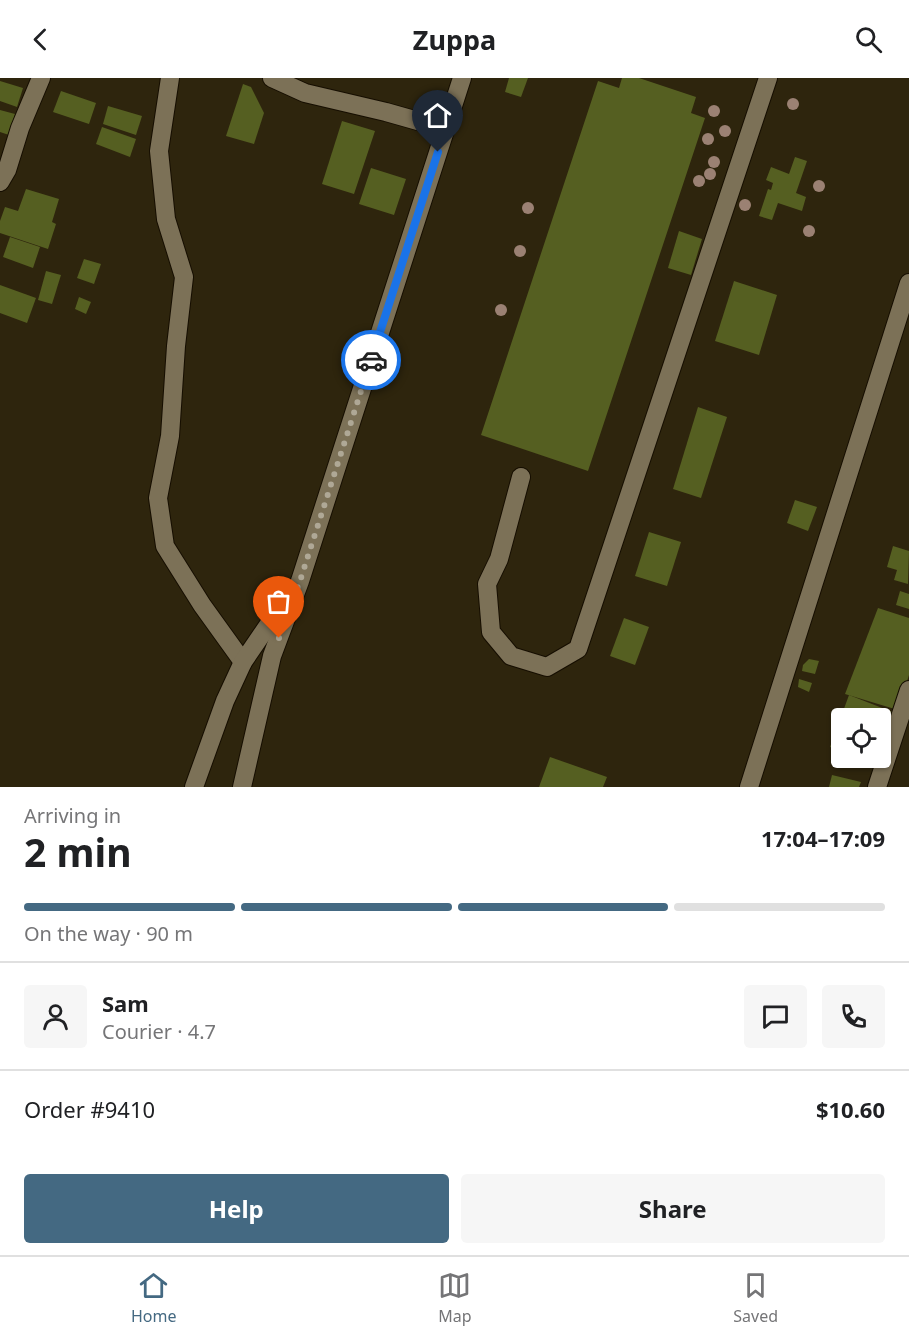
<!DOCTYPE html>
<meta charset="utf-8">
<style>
:root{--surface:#fff;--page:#f6f6f6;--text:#202124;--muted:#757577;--line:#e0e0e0;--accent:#446982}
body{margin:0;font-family:"Noto Sans",sans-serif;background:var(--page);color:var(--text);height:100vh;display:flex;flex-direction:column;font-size:22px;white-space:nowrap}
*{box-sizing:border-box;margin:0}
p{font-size:20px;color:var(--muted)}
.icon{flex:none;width:33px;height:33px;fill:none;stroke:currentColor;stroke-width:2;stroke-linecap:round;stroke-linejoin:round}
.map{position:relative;height:709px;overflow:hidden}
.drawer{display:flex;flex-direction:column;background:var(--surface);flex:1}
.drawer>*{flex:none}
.controls{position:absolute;left:831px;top:630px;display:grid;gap:12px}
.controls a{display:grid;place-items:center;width:60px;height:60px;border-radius:6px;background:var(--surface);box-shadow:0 2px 4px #0004;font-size:30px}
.pin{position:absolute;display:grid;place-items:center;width:51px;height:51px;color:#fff;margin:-62px -26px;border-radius:50% 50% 50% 0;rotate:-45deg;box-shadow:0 0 6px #0007}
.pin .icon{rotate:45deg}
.courier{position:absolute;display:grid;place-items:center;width:60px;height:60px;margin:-30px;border:4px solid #1a73e8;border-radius:50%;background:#fff;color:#222;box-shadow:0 2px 8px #0007}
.summary em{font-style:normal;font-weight:700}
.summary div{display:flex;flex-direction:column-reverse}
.summary{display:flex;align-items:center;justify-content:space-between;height:102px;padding:0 24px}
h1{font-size:39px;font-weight:700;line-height:45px}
.bar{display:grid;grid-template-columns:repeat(4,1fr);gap:9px 6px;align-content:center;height:72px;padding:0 24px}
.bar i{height:8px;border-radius:4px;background:var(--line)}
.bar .selected{background:var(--accent)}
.bar p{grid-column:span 4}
.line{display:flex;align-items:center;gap:15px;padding:0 24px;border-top:2px solid var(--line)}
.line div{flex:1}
.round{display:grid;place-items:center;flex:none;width:63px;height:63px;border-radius:6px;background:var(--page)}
.action{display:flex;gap:12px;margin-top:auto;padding:12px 24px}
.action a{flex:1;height:69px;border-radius:6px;background:var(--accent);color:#fff;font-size:24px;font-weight:700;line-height:69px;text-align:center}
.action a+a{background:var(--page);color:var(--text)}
header{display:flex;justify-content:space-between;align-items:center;height:78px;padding:0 24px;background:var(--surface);font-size:27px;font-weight:700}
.menu{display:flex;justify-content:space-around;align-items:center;height:84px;border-top:2px solid var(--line);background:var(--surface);font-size:16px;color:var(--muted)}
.menu a{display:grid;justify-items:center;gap:3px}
.menu .selected{color:var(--accent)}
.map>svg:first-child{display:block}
.building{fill:#555f21}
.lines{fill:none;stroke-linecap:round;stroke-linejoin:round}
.minor-casing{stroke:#160e00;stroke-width:20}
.minor{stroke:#7c7157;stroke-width:18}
.tree{fill:#9b8173}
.done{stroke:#afa896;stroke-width:6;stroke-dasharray:0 10.8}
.route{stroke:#1a73e8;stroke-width:8}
</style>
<header><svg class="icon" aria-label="back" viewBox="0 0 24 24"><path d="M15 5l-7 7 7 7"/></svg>Zuppa<svg class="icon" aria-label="search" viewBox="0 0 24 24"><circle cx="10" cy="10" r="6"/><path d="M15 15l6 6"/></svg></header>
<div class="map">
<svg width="909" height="709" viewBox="0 0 909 709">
<rect width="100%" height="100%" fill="#2e250d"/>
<g class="building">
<polygon points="509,0 528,0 521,19 505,14"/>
<polygon points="622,0 639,0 696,19 691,35 705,40 588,393 481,357 598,3 619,10"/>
<polygon points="0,3 23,10 17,29 0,23"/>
<polygon points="243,6 251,9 264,35 254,66 226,58"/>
<polygon points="61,13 96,25 89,46 53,34"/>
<polygon points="108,28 142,38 136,57 103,46"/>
<polygon points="0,32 15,36 9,57 0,54"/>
<polygon points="342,43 375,53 354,116 322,106"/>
<polygon points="102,49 136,61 130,79 96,66"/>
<polygon points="795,79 807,83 796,115 806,119 802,133 778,125 772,142 759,138 768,111 771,112 773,105 766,102 771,89 789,96"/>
<polygon points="371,90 406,101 394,137 359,126"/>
<polygon points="26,111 59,121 52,144 56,146 48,171 0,155 0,143 5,129 18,133"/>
<polygon points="679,153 702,161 691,197 668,190"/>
<polygon points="10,159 40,169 33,190 3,179"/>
<polygon points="84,181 101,186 94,206 77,200"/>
<polygon points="46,193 61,197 52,226 38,222"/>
<polygon points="734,203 777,217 759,277 715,263"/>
<polygon points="0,207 36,220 27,245 0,235"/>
<polygon points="79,219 91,224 86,236 75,231"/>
<polygon points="698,329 727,339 701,420 673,411"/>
<polygon points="795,422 817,429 808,453 787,445"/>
<polygon points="649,454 681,464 667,508 635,498"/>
<polygon points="893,468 909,473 908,506 894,502 897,492 887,489"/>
<polygon points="900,513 909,516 909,531 896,527"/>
<polygon points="878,530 909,540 909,597 898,632 845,616"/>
<polygon points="624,540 649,549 635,587 610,578"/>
<polygon points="809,581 819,583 815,596 802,593 803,587"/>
<polygon points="799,601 812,605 809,614 798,609"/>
<polygon points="849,617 895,635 881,675 880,640 842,640 842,673 830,669"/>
<polygon points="550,679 607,699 603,709 539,709"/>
<polygon points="832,697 861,704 859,709 829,709"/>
</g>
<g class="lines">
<defs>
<g id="minor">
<polyline points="170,0 159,73 166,141 184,199 176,268 170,358 158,420 165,468 202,527 243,584"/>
<polyline points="272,0 305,15 386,34 446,51"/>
<polyline points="0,104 7,92 20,50 41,0"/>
<polyline points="521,399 499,481 487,506 491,554 511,578 547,589 578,571 768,0"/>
<polyline points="194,709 225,623 243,584 286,521"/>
<polyline points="242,709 272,578 300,503 462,0"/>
<polyline points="749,709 909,205"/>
<polyline points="877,709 909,612"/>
</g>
</defs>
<use href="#minor" class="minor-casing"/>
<use href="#minor" class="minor"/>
</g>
<g class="tree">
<circle cx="793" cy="26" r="6"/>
<circle cx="714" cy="33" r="6"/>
<circle cx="725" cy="53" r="6"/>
<circle cx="708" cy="61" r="6"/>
<circle cx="714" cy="84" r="6"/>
<circle cx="710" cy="96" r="6"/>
<circle cx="699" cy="103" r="6"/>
<circle cx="819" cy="108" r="6"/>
<circle cx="745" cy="127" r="6"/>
<circle cx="528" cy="130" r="6"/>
<circle cx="809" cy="153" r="6"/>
<circle cx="520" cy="173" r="6"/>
<circle cx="501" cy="232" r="6"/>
</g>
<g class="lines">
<polyline class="done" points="279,560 300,503 371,282"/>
<polyline class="route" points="371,282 438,74"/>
</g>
</svg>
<div class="controls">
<a><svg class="icon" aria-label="locate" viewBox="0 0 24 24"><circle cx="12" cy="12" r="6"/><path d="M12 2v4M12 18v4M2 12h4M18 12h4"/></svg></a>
</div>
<div class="pin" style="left:279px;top:560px;background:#ea580c"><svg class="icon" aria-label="bag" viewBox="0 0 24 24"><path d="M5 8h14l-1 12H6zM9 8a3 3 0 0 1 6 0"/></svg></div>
<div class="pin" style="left:438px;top:74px;background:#1f2937"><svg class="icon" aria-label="home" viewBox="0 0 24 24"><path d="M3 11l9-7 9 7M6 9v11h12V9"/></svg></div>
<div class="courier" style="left:371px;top:282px"><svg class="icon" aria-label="car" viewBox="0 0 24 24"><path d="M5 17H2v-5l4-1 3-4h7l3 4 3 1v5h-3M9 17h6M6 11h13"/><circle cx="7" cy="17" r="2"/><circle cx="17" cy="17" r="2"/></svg></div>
</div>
<section class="drawer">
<div class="summary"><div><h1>2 min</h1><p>Arriving in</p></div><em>17:04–17:09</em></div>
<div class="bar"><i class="selected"></i><i class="selected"></i><i class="selected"></i><i></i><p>On the way · 90 m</p></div>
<div class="line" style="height:108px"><a class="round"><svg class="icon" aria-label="person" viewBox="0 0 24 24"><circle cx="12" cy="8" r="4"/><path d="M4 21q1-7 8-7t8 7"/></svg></a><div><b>Sam</b><p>Courier · 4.7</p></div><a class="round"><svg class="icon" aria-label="chat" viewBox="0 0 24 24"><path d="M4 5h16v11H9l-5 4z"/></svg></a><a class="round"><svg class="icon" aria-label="phone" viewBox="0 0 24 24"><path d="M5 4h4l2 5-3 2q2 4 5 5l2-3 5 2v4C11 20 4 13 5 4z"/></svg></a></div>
<div class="line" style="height:78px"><div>Order #9410</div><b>$10.60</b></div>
<div class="action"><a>Help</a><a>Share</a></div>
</section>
<nav class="menu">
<a class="selected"><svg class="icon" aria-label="home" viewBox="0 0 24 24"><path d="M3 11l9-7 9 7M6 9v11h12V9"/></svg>Home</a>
<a><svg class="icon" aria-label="map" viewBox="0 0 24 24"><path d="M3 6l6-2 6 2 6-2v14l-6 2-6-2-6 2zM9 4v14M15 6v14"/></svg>Map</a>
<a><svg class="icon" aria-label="saved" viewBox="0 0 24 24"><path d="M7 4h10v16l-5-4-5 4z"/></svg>Saved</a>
</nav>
